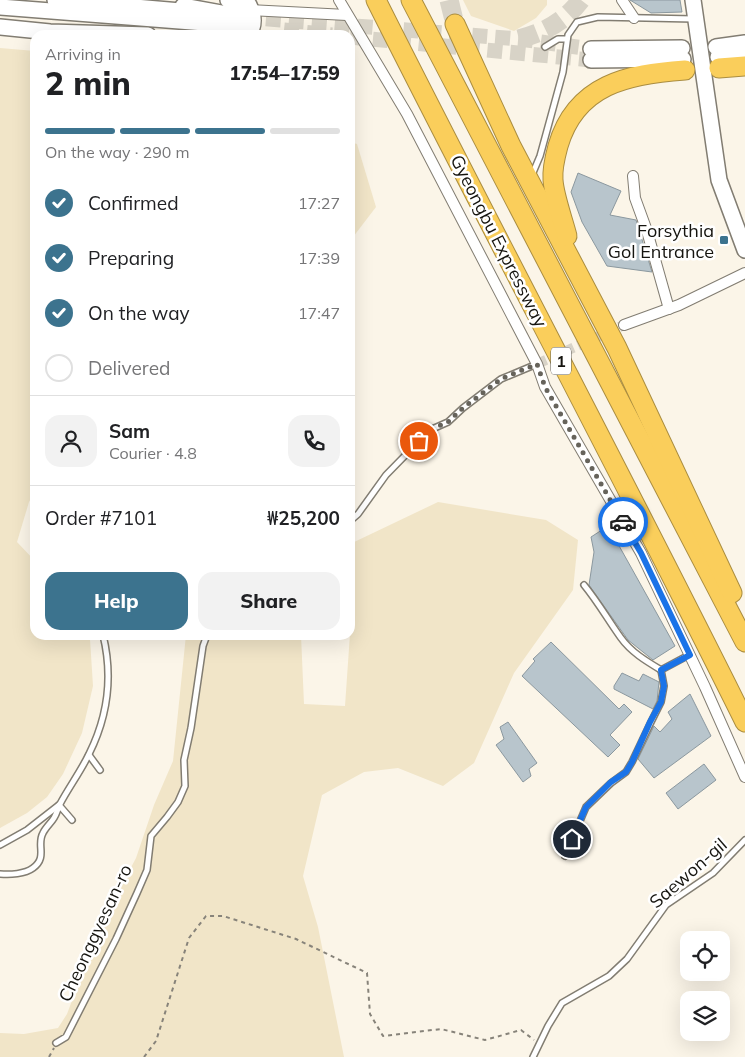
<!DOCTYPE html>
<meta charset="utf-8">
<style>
:root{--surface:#fff;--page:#f2f2f2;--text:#202124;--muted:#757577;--line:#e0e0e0;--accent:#3c738e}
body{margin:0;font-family:Mulish,sans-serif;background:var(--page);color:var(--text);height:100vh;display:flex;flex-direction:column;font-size:19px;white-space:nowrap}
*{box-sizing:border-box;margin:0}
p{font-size:16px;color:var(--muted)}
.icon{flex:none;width:28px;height:28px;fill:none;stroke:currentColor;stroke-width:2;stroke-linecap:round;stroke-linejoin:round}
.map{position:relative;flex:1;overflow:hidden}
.panel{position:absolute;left:30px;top:30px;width:325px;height:610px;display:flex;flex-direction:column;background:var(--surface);border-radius:15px;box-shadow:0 5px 20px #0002}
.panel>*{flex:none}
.tools{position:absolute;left:680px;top:931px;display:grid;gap:10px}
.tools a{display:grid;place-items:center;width:50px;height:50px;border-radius:10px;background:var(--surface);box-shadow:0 5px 20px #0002;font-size:25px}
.pin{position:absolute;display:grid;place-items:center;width:42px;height:42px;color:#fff;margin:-21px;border:2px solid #fff;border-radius:50%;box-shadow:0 1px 5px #0007}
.courier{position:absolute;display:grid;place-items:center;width:50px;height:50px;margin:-25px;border:4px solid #1a73e8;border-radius:50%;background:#fff;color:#222;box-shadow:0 1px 6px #0007}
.head em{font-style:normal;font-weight:800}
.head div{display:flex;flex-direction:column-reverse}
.head{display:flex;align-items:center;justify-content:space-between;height:85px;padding:0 15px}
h1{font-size:32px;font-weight:800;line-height:38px}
.bar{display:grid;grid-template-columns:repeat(4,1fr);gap:8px 5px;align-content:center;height:60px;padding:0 15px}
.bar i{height:6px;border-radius:4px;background:var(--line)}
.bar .selected{background:var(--accent)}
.bar p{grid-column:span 4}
.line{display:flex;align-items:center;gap:12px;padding:0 15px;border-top:1px solid var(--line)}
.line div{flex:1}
.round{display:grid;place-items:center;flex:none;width:52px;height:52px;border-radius:15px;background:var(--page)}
ol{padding:0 15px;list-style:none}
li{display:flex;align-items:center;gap:15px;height:55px}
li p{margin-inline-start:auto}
li .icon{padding:5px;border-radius:50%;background:var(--accent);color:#fff;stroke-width:4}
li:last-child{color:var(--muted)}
li i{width:28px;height:28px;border:2px solid var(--line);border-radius:50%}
.button{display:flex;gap:10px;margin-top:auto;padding:10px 15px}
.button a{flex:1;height:58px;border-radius:15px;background:var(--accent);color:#fff;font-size:20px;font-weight:800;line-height:58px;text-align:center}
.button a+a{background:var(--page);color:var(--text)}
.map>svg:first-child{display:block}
.green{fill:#f1e5c8}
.building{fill:#b8c5cc;stroke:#8b989f}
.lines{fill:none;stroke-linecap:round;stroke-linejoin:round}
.street-tunnel{stroke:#d8d3c7;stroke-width:10;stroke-dasharray:10 5;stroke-linecap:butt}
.secondary-tunnel{stroke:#d8d3c7;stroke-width:15;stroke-dasharray:15 8;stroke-linecap:butt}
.highway-tunnel{stroke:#d8d3c7;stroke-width:19;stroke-dasharray:19 9;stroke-linecap:butt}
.lane-casing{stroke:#827d72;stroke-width:8}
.street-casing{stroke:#827d72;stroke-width:12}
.secondary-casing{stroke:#827d72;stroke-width:18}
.highway-casing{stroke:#aa8d40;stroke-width:21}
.path{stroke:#87837a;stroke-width:2;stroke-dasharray:4 4;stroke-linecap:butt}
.lane{stroke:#fff;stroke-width:5}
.street{stroke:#fff;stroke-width:10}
.secondary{stroke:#fff;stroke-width:15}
.highway{stroke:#face5b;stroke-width:19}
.done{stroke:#66635b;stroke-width:5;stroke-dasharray:0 9}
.route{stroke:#1a73e8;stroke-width:6}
.poi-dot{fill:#3c738e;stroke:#fff;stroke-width:2}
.labels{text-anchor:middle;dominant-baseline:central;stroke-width:5;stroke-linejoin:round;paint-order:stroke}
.shield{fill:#fff;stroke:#5b5a57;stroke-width:1}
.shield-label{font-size:16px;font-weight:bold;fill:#15140f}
.poi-label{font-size:18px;fill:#15140f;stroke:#fff;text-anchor:end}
.street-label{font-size:18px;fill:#15140f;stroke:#fff}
</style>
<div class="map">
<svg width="745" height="1057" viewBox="0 0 745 1057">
<rect width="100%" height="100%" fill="#fbf5e8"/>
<g class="green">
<polygon points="463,0 547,0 547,5 536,18 514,31 471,16"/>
<polygon points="0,48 35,51 35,491 29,502 17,542 35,561 35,635 88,635 90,639 93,686 82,733 63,774 47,797 27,813 0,828"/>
<polygon points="350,142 357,144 376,207 350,241"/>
<polygon points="438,502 546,520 578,540 573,590 514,673 474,763 443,786 398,768 364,772 322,795 303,876 318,927 344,1057 0,1057 0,1033 24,1034 58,1028 67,1014 100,926 136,858 154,805 173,761 186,635 301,635 304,704 345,706 352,605 350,602 350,544"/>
</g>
<g class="building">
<polygon points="630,0 680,0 682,12 651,13"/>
<polygon points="578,173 621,191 610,215 636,220 652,272 607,266 582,222 571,192"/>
<polygon points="608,526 675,646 653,660 628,640 589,585 594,552 591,537"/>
<polygon points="551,642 619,709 624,704 632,712 610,735 620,745 608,757 522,676 535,661 533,659"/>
<polygon points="622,673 639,681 643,674 659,682 657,701 653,709 614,689 614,686"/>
<polygon points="690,694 711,736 654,778 638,759 654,726 660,732 672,719 668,712"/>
<polygon points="508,722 537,763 529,769 531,776 523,782 496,745 504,739 500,727"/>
<polygon points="704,764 716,780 678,809 666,793"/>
</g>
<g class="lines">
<polyline class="street-tunnel" points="537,364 624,325"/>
<g class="secondary-tunnel">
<polyline points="243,17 519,39 591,49"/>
<polyline points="284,30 332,35"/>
<polyline points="350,37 591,60"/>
</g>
<g class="highway-tunnel">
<polyline points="449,0 455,24"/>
<path d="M519,39c26,-7 45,-17 62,-39"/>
</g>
<defs>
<g id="lane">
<polyline points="545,47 558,39 567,39"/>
<polyline points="532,175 540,156 563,72 568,35 577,22 598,17 694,19"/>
<polyline points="350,521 358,514 386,475 430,430 448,422 463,408 501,379 537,364"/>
<path d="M584,585c14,17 24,35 37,53 10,14 25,23 40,32"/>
<polyline points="89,755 100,770"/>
<polyline points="59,805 72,820"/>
<polyline points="0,845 27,830 59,805"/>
<polyline points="565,856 586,807 611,783 626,772 632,762 651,722 661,702 664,686 661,670 689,655"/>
<path d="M0,874c10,1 25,0 33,-6 15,-11 3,-23 10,-35 3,-6 8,-10 11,-15 3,-5 4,-10 6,-14 9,-17 21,-33 29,-50 19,-38 24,-78 14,-119"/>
<polyline points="56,1043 66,1037 116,939 137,893 147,870 151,836 167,817 178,802 185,786 184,760 191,728 203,646 207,635"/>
<polyline points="533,1057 548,1026 562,1003 609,976 627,959 666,905 713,873 745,840"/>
</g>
<g id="street">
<polyline points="339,0 407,114 537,364 545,387 641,553 705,687 745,777"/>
<polyline points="622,0 634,18"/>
<polyline points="251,10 347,15"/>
<polyline points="633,176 635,198 647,231 669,309"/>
<polyline points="624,325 679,305 745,273"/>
</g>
<g id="secondary">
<polyline points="55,0 192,12"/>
<path d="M228,0l21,5c5,10 6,21 -1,30"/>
<polyline points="693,0 719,180 745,250"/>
<polyline points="183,6 243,17"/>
<polyline points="0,7 243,26"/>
<polyline points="0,27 50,32 148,35"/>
<polyline points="716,47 745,43"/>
<polyline points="591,49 682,48"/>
<polyline points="718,57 745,55"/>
<polyline points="591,60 683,59"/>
</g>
<g id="highway">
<path d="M376,0c121,241 249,480 369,722"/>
<polyline points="411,0 745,642"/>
<polyline points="455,24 511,146 617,348 732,593"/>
<polyline points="719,68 745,66"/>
<path d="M567,236c-4,-16 -13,-40 -14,-56 -1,-11 2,-23 5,-34 18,-62 70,-72 127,-76"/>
</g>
</defs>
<use href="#lane" class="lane-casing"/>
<use href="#street" class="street-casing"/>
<use href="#secondary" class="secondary-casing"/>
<use href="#highway" class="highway-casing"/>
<g class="path">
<polyline points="49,1057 54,1048"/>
<polyline points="144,1057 156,1041 189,938 206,916 223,916 296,939 367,973 370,1014 383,1036 441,1029 485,1040 521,1030 534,1040"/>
</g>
<use href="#lane" class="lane"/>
<use href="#street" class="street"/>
<use href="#secondary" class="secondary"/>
<use href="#highway" class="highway"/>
</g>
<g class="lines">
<polyline class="done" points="419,441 430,430 448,422 463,408 501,379 537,364 545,387 623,522"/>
<polyline class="route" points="572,839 586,807 611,782 626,772 632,762 650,722 661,702 664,686 661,670 690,655 641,553 623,522"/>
</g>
<rect class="poi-dot" x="719" y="235" width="10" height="10" rx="2.5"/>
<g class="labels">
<rect class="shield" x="551" y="347.5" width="20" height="27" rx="4"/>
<g class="shield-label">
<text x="561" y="361">1</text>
</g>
<g class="poi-label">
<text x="714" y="230">Forsythia<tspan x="714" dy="21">Gol Entrance</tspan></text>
</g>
<g class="street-label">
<text transform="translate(499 241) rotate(63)">Gyeongbu Expressway</text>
<text transform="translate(688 873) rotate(-41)">Saewon-gil</text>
<text transform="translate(95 933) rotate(-65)">Cheonggyesan-ro</text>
</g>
</g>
</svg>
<div class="tools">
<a><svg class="icon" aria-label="locate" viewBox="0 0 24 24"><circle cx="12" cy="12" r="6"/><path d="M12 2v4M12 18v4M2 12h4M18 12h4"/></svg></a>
<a><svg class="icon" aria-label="layers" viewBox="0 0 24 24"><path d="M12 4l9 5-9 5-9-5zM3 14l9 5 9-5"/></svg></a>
</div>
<div class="pin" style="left:419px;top:441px;background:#ea580c"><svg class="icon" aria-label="bag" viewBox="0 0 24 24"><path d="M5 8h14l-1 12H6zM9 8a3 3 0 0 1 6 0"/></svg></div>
<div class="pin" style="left:572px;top:839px;background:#1f2937"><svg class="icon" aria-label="home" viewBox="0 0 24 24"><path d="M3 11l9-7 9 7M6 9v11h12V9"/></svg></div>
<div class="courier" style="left:623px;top:522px"><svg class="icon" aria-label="car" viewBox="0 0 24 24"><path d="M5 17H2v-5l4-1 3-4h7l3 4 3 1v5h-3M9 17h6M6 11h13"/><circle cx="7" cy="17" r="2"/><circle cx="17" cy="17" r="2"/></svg></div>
<section class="panel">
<div class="head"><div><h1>2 min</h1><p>Arriving in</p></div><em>17:54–17:59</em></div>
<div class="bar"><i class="selected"></i><i class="selected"></i><i class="selected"></i><i></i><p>On the way · 290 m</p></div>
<ol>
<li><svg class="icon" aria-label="check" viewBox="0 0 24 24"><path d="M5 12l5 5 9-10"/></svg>Confirmed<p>17:27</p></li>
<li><svg class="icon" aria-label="check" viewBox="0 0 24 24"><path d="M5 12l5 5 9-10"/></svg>Preparing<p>17:39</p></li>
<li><svg class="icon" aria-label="check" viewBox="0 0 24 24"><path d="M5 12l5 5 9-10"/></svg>On the way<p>17:47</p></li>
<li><i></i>Delivered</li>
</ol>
<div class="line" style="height:90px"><a class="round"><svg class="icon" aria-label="person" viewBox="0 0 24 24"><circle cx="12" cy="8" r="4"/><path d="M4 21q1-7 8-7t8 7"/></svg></a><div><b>Sam</b><p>Courier · 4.8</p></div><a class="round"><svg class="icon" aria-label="phone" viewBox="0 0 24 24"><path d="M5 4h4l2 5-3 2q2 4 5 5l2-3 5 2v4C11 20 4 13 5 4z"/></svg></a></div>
<div class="line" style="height:65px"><div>Order #7101</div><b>₩25,200</b></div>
<div class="button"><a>Help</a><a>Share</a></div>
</section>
</div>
